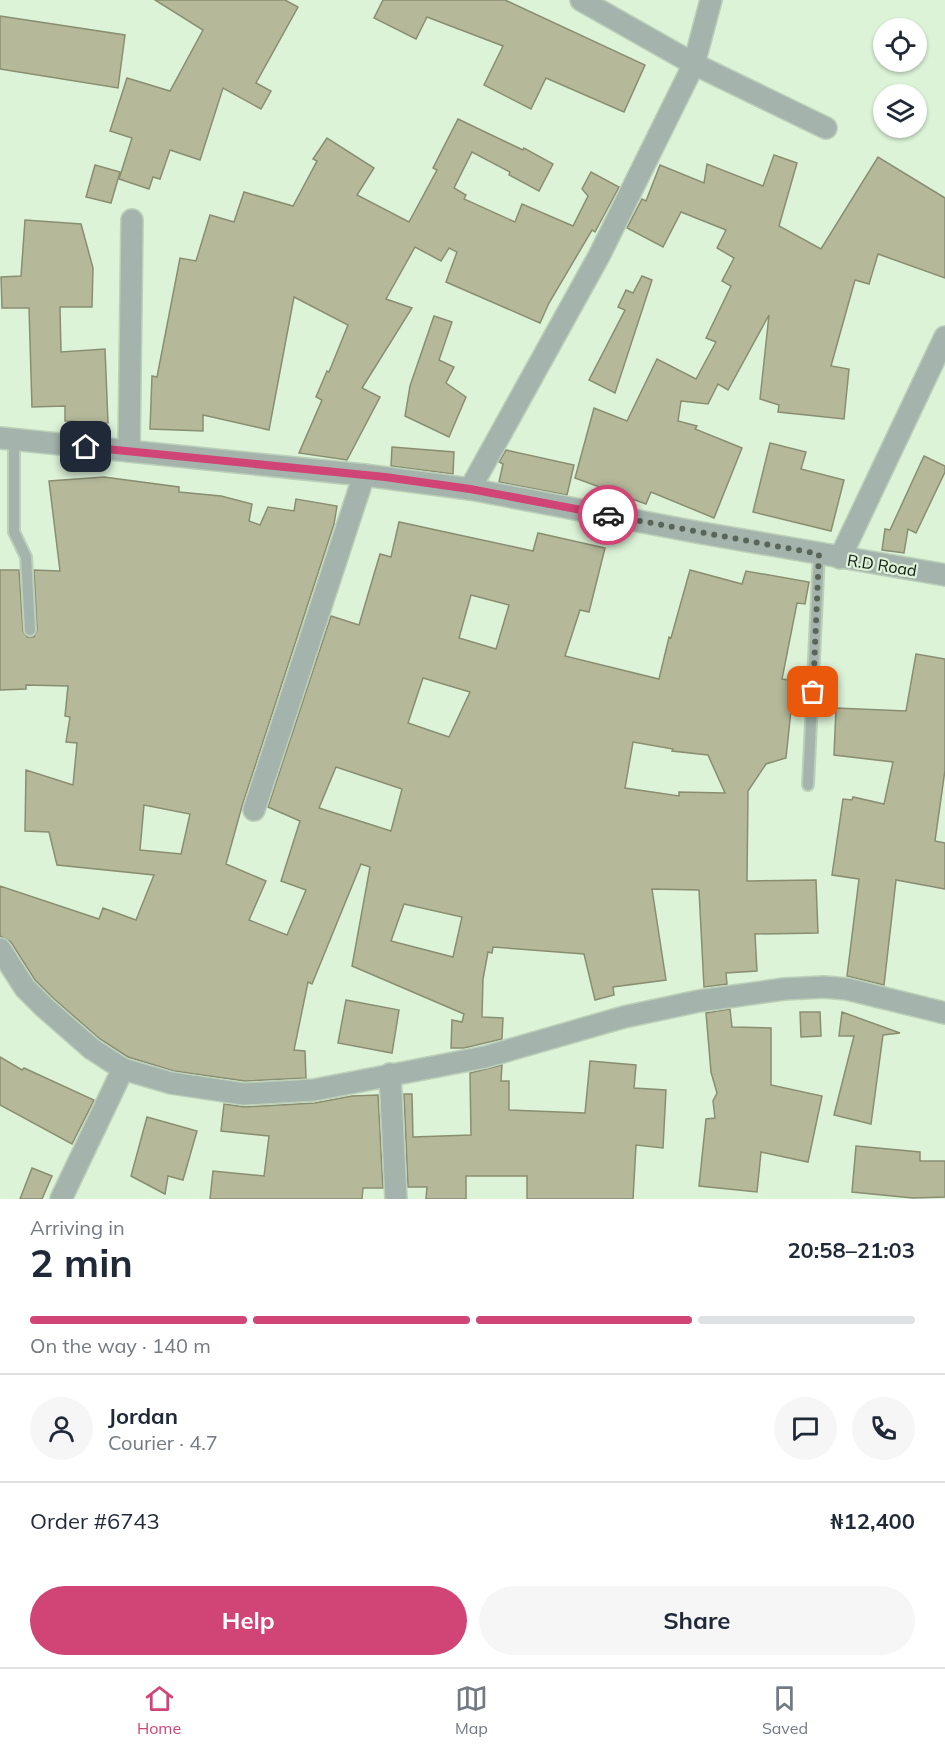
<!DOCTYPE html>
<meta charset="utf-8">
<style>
:root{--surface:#fff;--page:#f6f6f7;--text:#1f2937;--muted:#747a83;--line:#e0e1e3;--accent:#d04476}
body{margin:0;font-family:Mulish,sans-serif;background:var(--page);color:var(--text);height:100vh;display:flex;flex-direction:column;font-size:22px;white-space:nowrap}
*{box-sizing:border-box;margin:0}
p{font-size:20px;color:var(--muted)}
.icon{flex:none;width:33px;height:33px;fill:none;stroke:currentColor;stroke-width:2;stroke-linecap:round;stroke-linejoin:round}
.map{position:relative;height:1199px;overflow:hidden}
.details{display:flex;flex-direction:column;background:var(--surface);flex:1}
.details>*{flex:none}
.controls{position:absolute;left:873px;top:18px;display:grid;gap:12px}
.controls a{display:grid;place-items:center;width:54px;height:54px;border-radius:50%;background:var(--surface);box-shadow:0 2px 4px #0004;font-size:30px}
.pin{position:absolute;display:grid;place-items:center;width:51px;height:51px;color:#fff;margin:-26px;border-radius:12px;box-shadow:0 3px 9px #0006}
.courier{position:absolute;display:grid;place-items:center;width:60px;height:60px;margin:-30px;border:4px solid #d04476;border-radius:50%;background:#fff;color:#222;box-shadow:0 2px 8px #0007}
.summary em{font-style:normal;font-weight:700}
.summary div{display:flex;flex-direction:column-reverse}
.summary{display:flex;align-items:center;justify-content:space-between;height:102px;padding:0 30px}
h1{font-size:39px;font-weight:700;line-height:45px}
.bar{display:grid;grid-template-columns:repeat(4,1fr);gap:9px 6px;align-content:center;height:72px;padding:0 30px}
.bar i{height:8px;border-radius:4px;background:var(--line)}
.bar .current{background:var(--accent)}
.bar p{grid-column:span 4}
.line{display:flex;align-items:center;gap:15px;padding:0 30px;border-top:2px solid var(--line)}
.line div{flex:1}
.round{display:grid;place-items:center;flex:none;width:63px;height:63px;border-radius:32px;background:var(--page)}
.action{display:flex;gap:12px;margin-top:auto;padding:12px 30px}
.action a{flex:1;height:69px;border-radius:36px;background:var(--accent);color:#fff;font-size:24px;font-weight:700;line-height:69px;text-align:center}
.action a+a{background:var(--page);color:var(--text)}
.dock{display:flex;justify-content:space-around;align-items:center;height:84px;border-top:2px solid var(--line);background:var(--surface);font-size:16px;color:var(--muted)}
.dock a{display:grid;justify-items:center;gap:3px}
.dock .current{color:var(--accent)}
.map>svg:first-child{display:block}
.building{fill:#b5b99a;stroke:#8a8e71;stroke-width:1.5;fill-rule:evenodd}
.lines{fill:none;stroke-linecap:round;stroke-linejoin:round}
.lane-casing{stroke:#bcd0b8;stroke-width:14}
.street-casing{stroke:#bcd0b8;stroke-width:24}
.lane{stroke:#a4b4ad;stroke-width:10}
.street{stroke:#a4b4ad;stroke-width:21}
.done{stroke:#596657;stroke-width:6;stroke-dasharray:0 10.8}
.route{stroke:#d04476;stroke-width:8}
.labels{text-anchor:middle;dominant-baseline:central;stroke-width:4.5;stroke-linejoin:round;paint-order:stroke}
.street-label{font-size:16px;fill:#121a11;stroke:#dcf3d8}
</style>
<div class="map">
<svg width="945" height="1199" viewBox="0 0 945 1199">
<rect width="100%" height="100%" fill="#dcf3d8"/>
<g class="building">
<polygon points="155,0 285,0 298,7 256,83 271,91 261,109 223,88 200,160 170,150 160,179 153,177 149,189 119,179 132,138 110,131 127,78 170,91 203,30"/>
<polygon points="383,0 505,0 645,65 624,112 546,78 531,109 484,85 503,46 427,17 416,39 374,18"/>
<polygon points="0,16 125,35 118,88 0,69"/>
<polygon points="458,119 523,150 524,148 553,164 539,191 509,175 510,172 472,152 454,188 466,195 464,199 515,222 522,204 573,226 588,196 582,189 591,172 619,187 595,232 592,230 549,303 540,323 446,282 457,252 449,248 441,261 415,247 386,299 412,308 362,388 380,397 347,460 299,453 322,400 316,397 327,371 329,372 348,325 294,297 269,430 203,415 203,431 150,429 152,376 157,377 180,258 196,261 210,215 234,222 244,192 293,206 317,161 313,159 327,138 374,168 357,195 409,222 437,170 433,168"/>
<polygon points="774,155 797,163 779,226 821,249 878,157 945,198 945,278 878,254 869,284 855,280 831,366 849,369 844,419 778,412 779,405 760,399 769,315 728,390 718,384 708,404 681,401 678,421 697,426 695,429 742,448 714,518 651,492 646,504 575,478 594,408 627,421 657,359 696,379 716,342 706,338 731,286 722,281 734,258 717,248 726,230 681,212 663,247 627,228 642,199 646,201 660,165 704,183 707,164 763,186"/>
<polygon points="95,165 120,172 111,203 86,197"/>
<polygon points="25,220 81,224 93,268 92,307 60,307 61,352 105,349 108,423 65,421 65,406 32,407 29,308 2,308 1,277 21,276"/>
<polygon points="642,276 652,280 615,393 589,380 625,310 618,307 626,290 633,293"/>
<polygon points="434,316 452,322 439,360 454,367 446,383 466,397 449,437 405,416 410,386"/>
<polygon points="770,443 806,452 801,469 844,480 831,531 753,512"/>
<polygon points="392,447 454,452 453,474 391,466"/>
<polygon points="506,450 574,465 567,495 499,482 503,464 499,462"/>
<polygon points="924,456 945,466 945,472 916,533 908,529 904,553 882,550 885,529 890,530"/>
<path d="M104,477l75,10v5l42,4 31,8 -3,17 11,4 8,-18 26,4 2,-12 41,7 -3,18 -92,282 -16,58 40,17 -17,39 38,15 19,-45 -25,-9 19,-60 -32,-14 63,-191 28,9 21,-71 11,3 8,-35 134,29 5,-18 67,15 -16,64 -9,-2 -15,46 94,23 10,-42 2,1 19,-68 52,14 4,-13 63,11 -4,22 -8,-1 -15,76 16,2 -3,20h-3l-6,57 -20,6 -18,27 -1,90 69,-1 2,53 -63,1 2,37 -31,2 1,11 -23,3 -5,-97 -47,-1 14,91 -53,7 1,8 -19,5 -11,-46 -91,-7 -1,6 -4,-1 -5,27 -1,38 21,1 -1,21 -38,9h-13l1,-28 10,2 2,-8 -112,-48 18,-99 -9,-3 -49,120 -4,-2 -14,68 11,1 1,27 -61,3 -71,-10 -46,-14 -28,-18 -47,-41 -18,-18 -24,-38 -11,-6v-50l99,33 4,-11 33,12 18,-45 -97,-10 -8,-33 -24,-1 1,-61 47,15 4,-42 -11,-1 4,-25 -5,-1 3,-30 -42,-1v4l-26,1v-120h19l4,61 4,6h7l3,-7 -3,-60 26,1 -11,-90zM471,595l38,10 -13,44 -37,-11zM423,678l47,14 -21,45 -41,-14zM633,742l40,7 -1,2 36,4 17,38 -46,-1v4l-54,-8zM336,767l66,22 -11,42 -72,-23zM144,805l46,9 -9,40 -41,-4zM404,904l58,13 -9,40 -62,-16z"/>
<polygon points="916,654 945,659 945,770 935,841 945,843 945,889 896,880 884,985 847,976 859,879 832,875 843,799 852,800 853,797 884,804 893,762 834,755 836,708 906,711"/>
<polygon points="346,1000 399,1010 392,1053 338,1043"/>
<polygon points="730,1009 732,1027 771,1028 771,1085 822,1096 808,1162 761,1152 757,1192 699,1186 706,1119 715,1118 713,1101 717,1093 711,1072 706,1013"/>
<polygon points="800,1012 820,1012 821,1036 801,1037"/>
<polygon points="842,1012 900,1033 883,1035 871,1124 834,1115 854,1036 839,1036"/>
<polygon points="0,1057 22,1070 24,1068 94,1100 72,1144 0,1105"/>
<polygon points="590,1061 636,1065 634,1088 666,1090 663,1148 636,1145 633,1199 527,1199 527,1176 466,1176 466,1199 426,1199 427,1187 408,1187 404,1094 412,1094 413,1137 471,1135 470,1073 502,1065 501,1081 509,1081 509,1110 585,1113"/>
<polygon points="378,1095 383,1188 363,1188 362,1199 210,1199 213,1171 264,1176 269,1136 221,1131 224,1104 245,1107 315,1103 352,1096"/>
<polygon points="147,1117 197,1131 183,1180 168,1176 165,1194 131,1176"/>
<polygon points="856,1146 920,1152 920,1161 945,1161 945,1197 913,1198 852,1192"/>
<polygon points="32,1168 52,1176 42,1199 20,1199"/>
</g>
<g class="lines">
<defs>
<g id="lane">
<polyline points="14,439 14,532 26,557 30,630"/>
<polyline points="808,785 819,554"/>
</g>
<g id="street">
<polyline points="581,0 694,64 826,128"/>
<polyline points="0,438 364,475 470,489 696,532 945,575"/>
<polyline points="129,451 132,220"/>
<polyline points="470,489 599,256 694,64 711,0"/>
<polyline points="840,558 945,337"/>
<polyline points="254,810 364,475"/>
<polyline points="0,949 25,988 44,1007 92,1049 123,1069 171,1083 244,1094 314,1090 485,1057 624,1017 699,1001 784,989 824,987 847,989 945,1013"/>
<polyline points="390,1074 396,1199"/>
<polyline points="61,1199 123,1069"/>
</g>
</defs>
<use href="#lane" class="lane-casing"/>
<use href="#street" class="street-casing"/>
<use href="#lane" class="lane"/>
<use href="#street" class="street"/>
</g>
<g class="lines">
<polyline class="done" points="608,515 819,554 813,692"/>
<polyline class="route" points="86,447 385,477 470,489 608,515"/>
</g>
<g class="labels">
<g class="street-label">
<text transform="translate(882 565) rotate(9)">R.D Road</text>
</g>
</g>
</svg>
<div class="controls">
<a><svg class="icon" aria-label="locate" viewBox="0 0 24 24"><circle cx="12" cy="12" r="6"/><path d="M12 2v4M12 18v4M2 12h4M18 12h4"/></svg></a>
<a><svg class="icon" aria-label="layers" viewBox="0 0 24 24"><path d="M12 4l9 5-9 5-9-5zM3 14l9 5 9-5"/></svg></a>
</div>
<div class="pin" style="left:813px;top:692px;background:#ea580c"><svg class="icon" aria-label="bag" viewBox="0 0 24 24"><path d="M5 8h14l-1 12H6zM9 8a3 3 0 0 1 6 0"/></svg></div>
<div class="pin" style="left:86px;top:447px;background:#1f2937"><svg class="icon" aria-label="home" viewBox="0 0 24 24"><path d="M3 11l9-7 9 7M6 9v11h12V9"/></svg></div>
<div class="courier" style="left:608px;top:515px"><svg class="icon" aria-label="car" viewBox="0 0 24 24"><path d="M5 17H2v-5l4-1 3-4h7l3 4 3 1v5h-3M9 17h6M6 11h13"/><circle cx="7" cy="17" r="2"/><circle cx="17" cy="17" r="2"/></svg></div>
</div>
<section class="details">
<div class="summary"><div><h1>2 min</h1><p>Arriving in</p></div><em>20:58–21:03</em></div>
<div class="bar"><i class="current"></i><i class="current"></i><i class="current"></i><i></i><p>On the way · 140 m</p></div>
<div class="line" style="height:108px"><a class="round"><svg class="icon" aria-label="person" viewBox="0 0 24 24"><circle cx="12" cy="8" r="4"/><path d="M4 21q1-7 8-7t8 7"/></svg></a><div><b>Jordan</b><p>Courier · 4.7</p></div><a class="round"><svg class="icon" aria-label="chat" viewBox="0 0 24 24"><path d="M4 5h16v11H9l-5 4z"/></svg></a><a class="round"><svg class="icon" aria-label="phone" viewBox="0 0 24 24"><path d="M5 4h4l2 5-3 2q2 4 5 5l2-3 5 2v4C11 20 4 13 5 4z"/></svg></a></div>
<div class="line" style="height:78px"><div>Order #6743</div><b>₦12,400</b></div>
<div class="action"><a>Help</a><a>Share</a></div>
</section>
<nav class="dock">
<a class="current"><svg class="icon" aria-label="home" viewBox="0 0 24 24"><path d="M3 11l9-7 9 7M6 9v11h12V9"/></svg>Home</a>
<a><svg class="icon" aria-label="map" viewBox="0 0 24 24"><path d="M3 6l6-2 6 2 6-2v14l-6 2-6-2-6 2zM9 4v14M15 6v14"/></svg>Map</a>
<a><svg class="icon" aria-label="saved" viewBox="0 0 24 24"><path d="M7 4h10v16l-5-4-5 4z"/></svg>Saved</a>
</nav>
